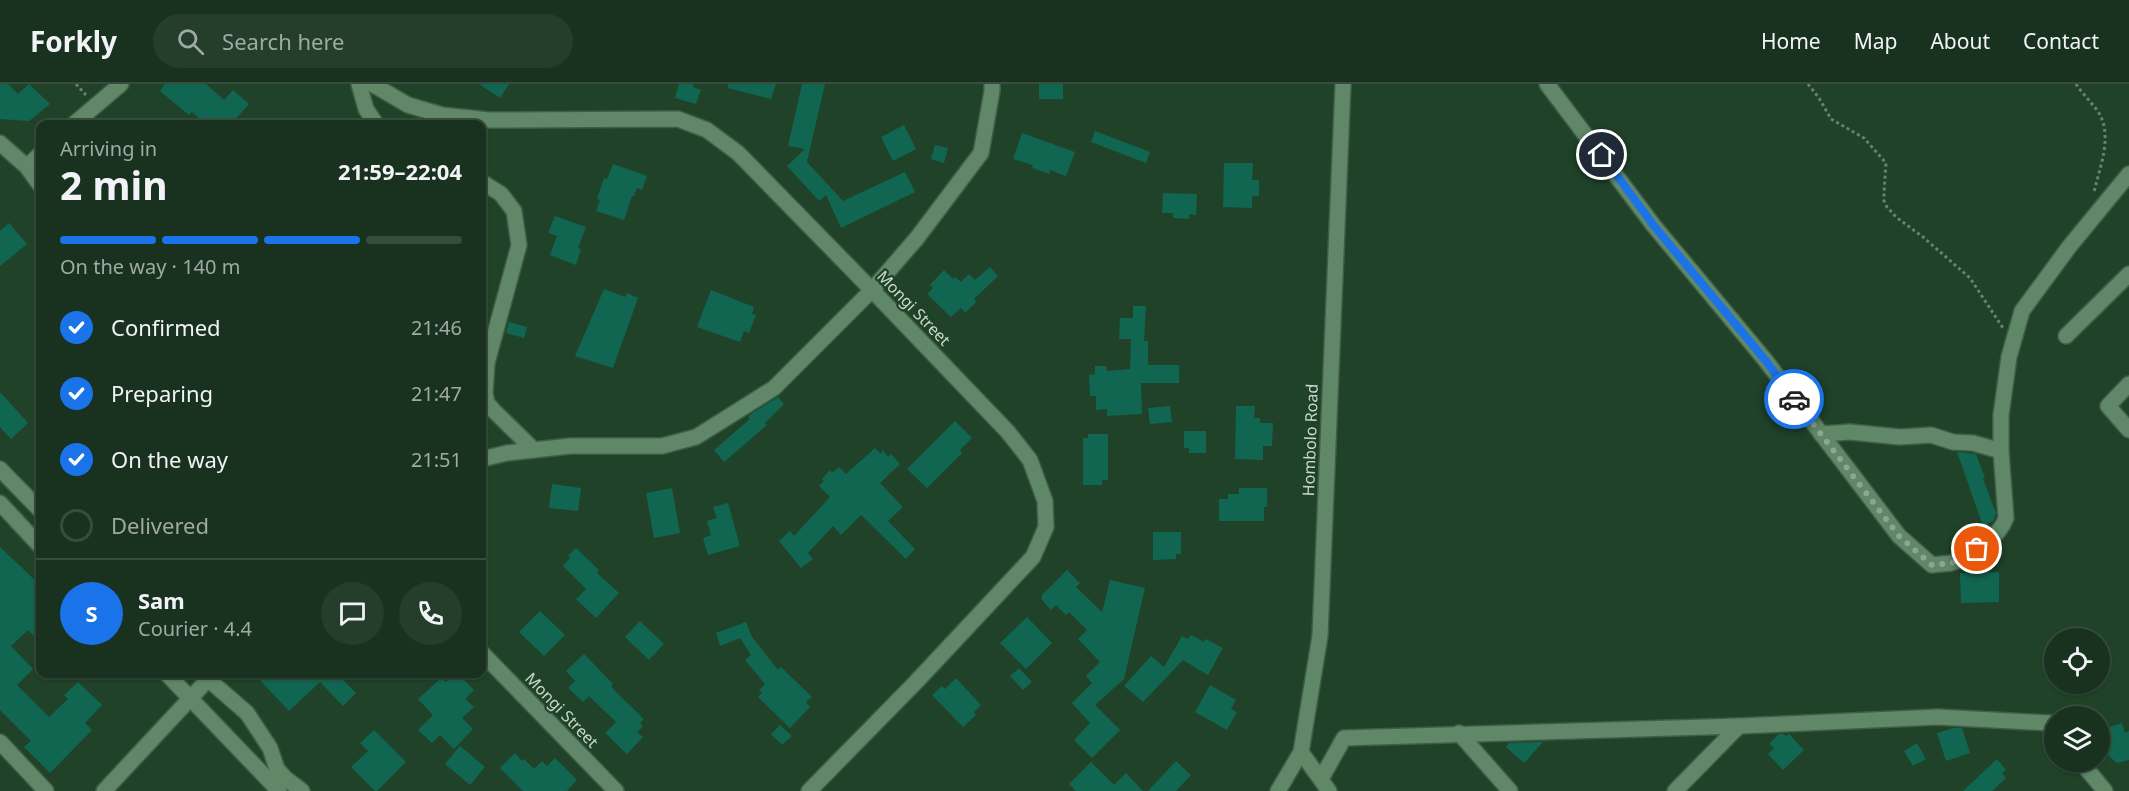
<!DOCTYPE html>
<meta charset="utf-8">
<style>
:root{--surface:#18321f;--page:#253e2c;--text:#f1f3f6;--muted:#9faaa4;--line:#364d3d;--accent:#1a73e8}
body{margin:0;font-family:"Noto Sans",sans-serif;background:var(--page);color:var(--text);height:100vh;display:flex;flex-direction:column;font-size:22px;white-space:nowrap}
*{box-sizing:border-box;margin:0}
p{font-size:20px;color:var(--muted)}
.icon{flex:none;width:33px;height:33px;fill:none;stroke:currentColor;stroke-width:2;stroke-linecap:round;stroke-linejoin:round}
.map{position:relative;flex:1;overflow:hidden}
.details{position:absolute;left:36px;top:36px;width:450px;height:558px;display:flex;flex-direction:column;background:var(--surface);border-radius:12px;box-shadow:0 2px 4px #0004,0 0 0 2px var(--line)}
.details>*{flex:none}
.buttons{position:absolute;left:2044px;top:544px;display:grid;gap:12px}
.buttons a{display:grid;place-items:center;width:66px;height:66px;border-radius:50%;background:var(--surface);box-shadow:0 2px 4px #0004,0 0 0 2px var(--line);font-size:30px}
.pin{position:absolute;display:grid;place-items:center;width:51px;height:51px;color:#fff;margin:-26px;border:3px solid #fff;border-radius:50%;box-shadow:0 2px 6px #0007}
.courier{position:absolute;display:grid;place-items:center;width:60px;height:60px;margin:-30px;border:4px solid #1a73e8;border-radius:50%;background:#fff;color:#222;box-shadow:0 2px 8px #0007}
.headline em{font-style:normal;font-weight:700}
.headline div{display:flex;flex-direction:column-reverse}
.headline{display:flex;align-items:center;justify-content:space-between;height:102px;padding:0 24px}
h1{font-size:39px;font-weight:700;line-height:45px}
.bar{display:grid;grid-template-columns:repeat(4,1fr);gap:9px 6px;align-content:center;height:72px;padding:0 24px}
.bar i{height:8px;border-radius:4px;background:var(--line)}
.bar .selected{background:var(--accent)}
.bar p{grid-column:span 4}
.line{display:flex;align-items:center;gap:15px;padding:0 24px;border-top:2px solid var(--line)}
.line div{flex:1}
.round{display:grid;place-items:center;flex:none;width:63px;height:63px;border-radius:32px;background:var(--page)}
ol{padding:0 24px;list-style:none}
li{display:flex;align-items:center;gap:18px;height:66px}
li p{margin-inline-start:auto}
li .icon{padding:6px;border-radius:50%;background:var(--accent);color:#fff;stroke-width:4}
li:last-child{color:var(--muted)}
li i{width:33px;height:33px;border:3px solid var(--line);border-radius:50%}
header{display:flex;align-items:center;gap:36px;box-sizing:border-box;height:84px;padding:0 30px;background:var(--surface);border-bottom:2px solid var(--line)}
header strong{font-size:28px}
nav{display:flex;gap:33px;margin-inline-start:auto;font-size:21px}
.search{width:420px;height:54px;background:var(--page);display:flex;align-items:center;gap:15px;box-sizing:border-box;padding:0 21px;border-radius:33px;color:var(--muted);font-size:22px}
.map>svg:first-child{display:block}
.building{fill:#116651}
.lines{fill:none;stroke-linecap:round;stroke-linejoin:round}
.minor-casing{stroke:#3e5d46;stroke-width:18}
.path{stroke:#67836e;stroke-width:3;stroke-dasharray:3 3;stroke-linecap:butt}
.minor{stroke:#5f8768;stroke-width:15}
.done{stroke:#8da592;stroke-width:6;stroke-dasharray:0 10.8}
.route{stroke:#1a73e8;stroke-width:8}
.labels{text-anchor:middle;dominant-baseline:central;stroke-width:4.5;stroke-linejoin:round;paint-order:stroke}
.street-label{font-size:16px;fill:#c7daca;stroke:#204229}
</style>
<header>
<strong>Forkly</strong>
<div class="search"><svg class="icon" aria-label="search" viewBox="0 0 24 24"><circle cx="10" cy="10" r="6"/><path d="M15 15l6 6"/></svg>Search here</div>
<nav><a>Home</a><a>Map</a><a>About</a><a>Contact</a></nav>
</header>
<div class="map">
<svg width="2129" height="707" viewBox="0 0 2129 707">
<rect width="100%" height="100%" fill="#204229"/>
<g class="building">
<polygon points="0,0 8,0 18,10 29,0 50,20 29,37 0,35"/>
<polygon points="165,0 206,0 224,16 233,6 249,20 231,40 206,40 192,28 189,31 160,7"/>
<polygon points="479,0 509,0 500,14"/>
<polygon points="679,0 693,0 693,3 701,6 696,20 675,14"/>
<polygon points="728,0 776,0 771,15 728,4"/>
<polygon points="802,0 825,0 807,78 843,117 905,88 915,108 841,144 826,111 819,117 787,82 805,65 788,62"/>
<rect x="1039" y="0" width="24" height="15"/>
<polygon points="904,41 916,65 893,77 881,53"/>
<polygon points="1095,47 1150,68 1146,79 1091,58"/>
<polygon points="1022,49 1075,68 1066,92 1050,86 1049,90 1032,84 1033,81 1013,75"/>
<polygon points="935,61 948,64 944,79 931,75"/>
<polygon points="1224,79 1253,79 1252,96 1259,96 1259,112 1252,112 1252,124 1223,123"/>
<polygon points="613,80 647,92 642,106 637,104 634,112 632,112 624,136 596,127 600,116 597,115 604,94 607,95"/>
<polygon points="1163,109 1197,110 1196,131 1189,130 1189,135 1173,134 1173,129 1162,129"/>
<polygon points="555,132 586,143 578,164 581,165 576,181 550,171 557,152 548,149"/>
<polygon points="9,139 27,160 0,182 0,147"/>
<polygon points="990,183 998,192 974,215 976,218 965,229 961,224 951,233 927,210 933,204 930,201 944,186 953,195 955,193 961,198 969,190 975,196"/>
<polygon points="604,205 625,213 627,209 638,214 613,284 575,272"/>
<polygon points="711,206 754,223 752,230 756,231 749,249 744,247 740,258 697,243"/>
<polygon points="1133,222 1146,222 1144,257 1148,257 1148,281 1179,281 1179,299 1141,299 1142,330 1107,332 1107,325 1096,326 1096,312 1090,312 1089,291 1095,290 1095,282 1106,282 1107,287 1130,285 1131,255 1119,255 1120,234 1133,234"/>
<polygon points="509,238 527,243 524,254 506,249"/>
<polygon points="0,308 28,339 11,355 0,343"/>
<polygon points="778,313 784,320 765,339 767,341 724,378 714,366 750,335 748,333 751,330"/>
<polygon points="1170,322 1172,338 1150,340 1148,324"/>
<polygon points="1236,322 1255,322 1254,334 1260,334 1260,339 1273,339 1272,362 1263,362 1263,376 1235,375"/>
<polygon points="955,337 972,354 960,366 962,369 927,404 907,385"/>
<polygon points="1184,347 1206,347 1206,369 1189,369 1189,364 1184,364"/>
<polygon points="1088,350 1108,350 1108,396 1102,396 1102,401 1083,401 1083,354 1088,354"/>
<polygon points="875,364 881,370 883,366 888,373 891,370 900,380 880,399 903,423 888,437 915,465 906,475 861,431 841,451 833,442 808,469 813,475 801,484 779,457 790,447 794,452 830,413 819,402 824,397 822,395 830,386 832,389 839,383 846,390"/>
<polygon points="1957,368 1976,370 1985,394 1983,395 1996,429 1993,437 1983,442"/>
<polygon points="552,400 581,404 578,427 549,424"/>
<polygon points="672,404 680,449 654,454 646,409"/>
<polygon points="1239,404 1267,404 1267,423 1264,423 1264,437 1219,437 1219,415 1228,415 1228,410 1239,410"/>
<polygon points="728,419 740,462 708,471 703,454 711,451 707,437 717,434 713,423"/>
<polygon points="1153,448 1181,448 1181,470 1176,470 1176,475 1153,476"/>
<polygon points="0,463 40,501 40,525 33,532 40,540 40,559 28,546 11,562 33,585 17,601 49,633 68,615 64,611 78,598 102,621 85,639 92,646 50,689 24,663 31,657 0,626"/>
<polygon points="576,464 599,486 597,489 619,509 596,534 576,515 586,505 563,482 570,474 568,472"/>
<polygon points="1067,486 1080,499 1076,503 1102,528 1110,496 1145,504 1124,595 1095,621 1120,646 1092,674 1074,656 1090,639 1072,619 1092,599 1086,592 1100,578 1078,555 1087,546 1069,528 1066,531 1056,521 1051,526 1042,516 1042,511"/>
<polygon points="1999,488 1999,518 1961,519 1960,489"/>
<polygon points="540,527 565,551 544,572 519,548"/>
<polygon points="1027,533 1052,559 1026,585 1000,559"/>
<polygon points="640,537 664,560 649,576 625,553"/>
<polygon points="746,538 752,553 778,586 781,583 812,613 806,618 810,623 790,644 758,613 762,609 759,606 765,600 745,576 751,571 740,554 720,562 716,549"/>
<polygon points="1191,551 1204,558 1206,555 1223,564 1208,591 1183,576 1143,618 1124,602 1151,572 1164,583 1182,552 1188,555"/>
<polygon points="584,570 613,600 611,602 616,608 644,635 640,639 643,642 637,648 643,653 627,670 605,649 616,638 589,612 583,618 568,604 575,597 566,587"/>
<polygon points="1019,584 1032,598 1023,606 1010,592"/>
<polygon points="254,590 337,590 356,609 343,622 320,598 289,627"/>
<polygon points="454,590 458,590 474,606 465,615 474,623 462,634 473,645 454,665 440,651 432,659 418,646 433,631 418,615 441,594 446,598"/>
<polygon points="956,594 981,621 974,628 976,631 963,643 932,611 942,602 945,605"/>
<polygon points="1210,601 1236,616 1231,625 1237,628 1227,646 1195,628"/>
<polygon points="2122,639 2125,649 2129,647 2129,676 2117,679 2103,667 2100,650 2104,649 2103,645"/>
<polygon points="780,641 792,652 782,661 771,650"/>
<polygon points="1953,644 1962,644 1970,669 1946,677 1937,649"/>
<polygon points="374,646 406,678 377,707 375,707 351,683 368,667 360,659"/>
<polygon points="1779,650 1784,650 1786,652 1789,650 1804,666 1783,686 1768,670 1774,664 1769,660"/>
<polygon points="1543,658 1524,679 1506,663 1509,659"/>
<polygon points="1917,659 1926,675 1913,682 1904,667"/>
<polygon points="460,662 485,683 470,701 445,680"/>
<polygon points="515,669 522,677 524,675 534,685 542,677 547,682 555,674 577,696 567,707 523,707 500,684"/>
<polygon points="1997,675 2006,686 2002,689 2006,694 1992,707 1963,707"/>
<polygon points="1176,677 1191,691 1176,707 1148,707"/>
<polygon points="1091,678 1114,701 1126,689 1143,707 1076,707 1069,700"/>
</g>
<g class="lines">
<defs>
<g id="minor">
<polyline points="359,0 366,25 376,40"/>
<polyline points="372,0 408,21 442,31 489,36 678,35 707,46 738,69 872,206 1008,348 1030,376 1045,417 1046,443 1033,473 916,598 809,707"/>
<path d="M1547,0l107,142 112,135 133,175 33,29c6,-1 13,-1 19,-2 19,-4 49,-27 55,-45l-5,-67v-36l8,-58 13,-46 47,-64 60,-73"/>
<polyline points="74,40 121,0"/>
<polyline points="0,59 27,83 40,101"/>
<polyline points="27,83 40,70"/>
<polyline points="482,98 501,110 514,127 519,161 487,279 485,309 487,319 493,326 534,366"/>
<polyline points="2066,252 2129,190"/>
<polyline points="2129,300 2108,322 2129,346"/>
<polyline points="1821,350 1850,348 1900,353 1931,351 1953,358 1973,359 2001,367"/>
<polyline points="482,375 507,369 570,362 662,362 696,353 774,304 872,206 917,154 981,69 992,7 992,0"/>
<polyline points="0,385 40,426"/>
<polyline points="0,419 40,462"/>
<polyline points="482,569 616,707"/>
<polyline points="167,590 279,707"/>
<polyline points="202,590 247,629 270,664 277,685 285,694 302,707"/>
<polyline points="1459,649 1510,707"/>
<polyline points="0,658 46,707"/>
<polyline points="1301,668 1329,707"/>
<polyline points="2081,678 2105,707"/>
<polyline points="1321,695 1344,654 1739,642 1938,633 2050,639 2055,645"/>
<polyline points="104,707 213,590"/>
<polyline points="1278,707 1301,668 1320,552 1343,0"/>
<polyline points="1675,707 1739,642"/>
</g>
</defs>
<use href="#minor" class="minor-casing"/>
<g class="path">
<polyline points="76,0 86,11"/>
<polyline points="1808,0 1819,14 1831,35 1864,54 1886,79 1884,108 1884,117 1887,123 1896,133 1923,153 1970,194 2003,244"/>
<path d="M2076,0c6,9 14,17 21,26 17,24 3,56 -3,82"/>
</g>
<use href="#minor" class="minor"/>
</g>
<g class="lines">
<polyline class="done" points="1794,315 1899,452 1932,481 1952,479 1977,465"/>
<polyline class="route" points="1602,71 1654,142 1766,277 1794,315"/>
</g>
<g class="labels">
<g class="street-label">
<text transform="translate(914 224) rotate(46)">Mongi Street</text>
<text transform="translate(1310 356) rotate(-88)">Hombolo Road</text>
<text transform="translate(562 626) rotate(46)">Mongi Street</text>
</g>
</g>
</svg>
<div class="buttons">
<a><svg class="icon" aria-label="locate" viewBox="0 0 24 24"><circle cx="12" cy="12" r="6"/><path d="M12 2v4M12 18v4M2 12h4M18 12h4"/></svg></a>
<a><svg class="icon" aria-label="layers" viewBox="0 0 24 24"><path d="M12 4l9 5-9 5-9-5zM3 14l9 5 9-5"/></svg></a>
</div>
<div class="pin" style="left:1977px;top:465px;background:#ea580c"><svg class="icon" aria-label="bag" viewBox="0 0 24 24"><path d="M5 8h14l-1 12H6zM9 8a3 3 0 0 1 6 0"/></svg></div>
<div class="pin" style="left:1602px;top:71px;background:#1f2937"><svg class="icon" aria-label="home" viewBox="0 0 24 24"><path d="M3 11l9-7 9 7M6 9v11h12V9"/></svg></div>
<div class="courier" style="left:1794px;top:315px"><svg class="icon" aria-label="car" viewBox="0 0 24 24"><path d="M5 17H2v-5l4-1 3-4h7l3 4 3 1v5h-3M9 17h6M6 11h13"/><circle cx="7" cy="17" r="2"/><circle cx="17" cy="17" r="2"/></svg></div>
<section class="details">
<div class="headline"><div><h1>2 min</h1><p>Arriving in</p></div><em>21:59–22:04</em></div>
<div class="bar"><i class="selected"></i><i class="selected"></i><i class="selected"></i><i></i><p>On the way · 140 m</p></div>
<ol>
<li><svg class="icon" aria-label="check" viewBox="0 0 24 24"><path d="M5 12l5 5 9-10"/></svg>Confirmed<p>21:46</p></li>
<li><svg class="icon" aria-label="check" viewBox="0 0 24 24"><path d="M5 12l5 5 9-10"/></svg>Preparing<p>21:47</p></li>
<li><svg class="icon" aria-label="check" viewBox="0 0 24 24"><path d="M5 12l5 5 9-10"/></svg>On the way<p>21:51</p></li>
<li><i></i>Delivered</li>
</ol>
<div class="line" style="height:108px"><b class="round" style="background:var(--accent);color:#fff">S</b><div><b>Sam</b><p>Courier · 4.4</p></div><a class="round"><svg class="icon" aria-label="chat" viewBox="0 0 24 24"><path d="M4 5h16v11H9l-5 4z"/></svg></a><a class="round"><svg class="icon" aria-label="phone" viewBox="0 0 24 24"><path d="M5 4h4l2 5-3 2q2 4 5 5l2-3 5 2v4C11 20 4 13 5 4z"/></svg></a></div>
</section>
</div>
